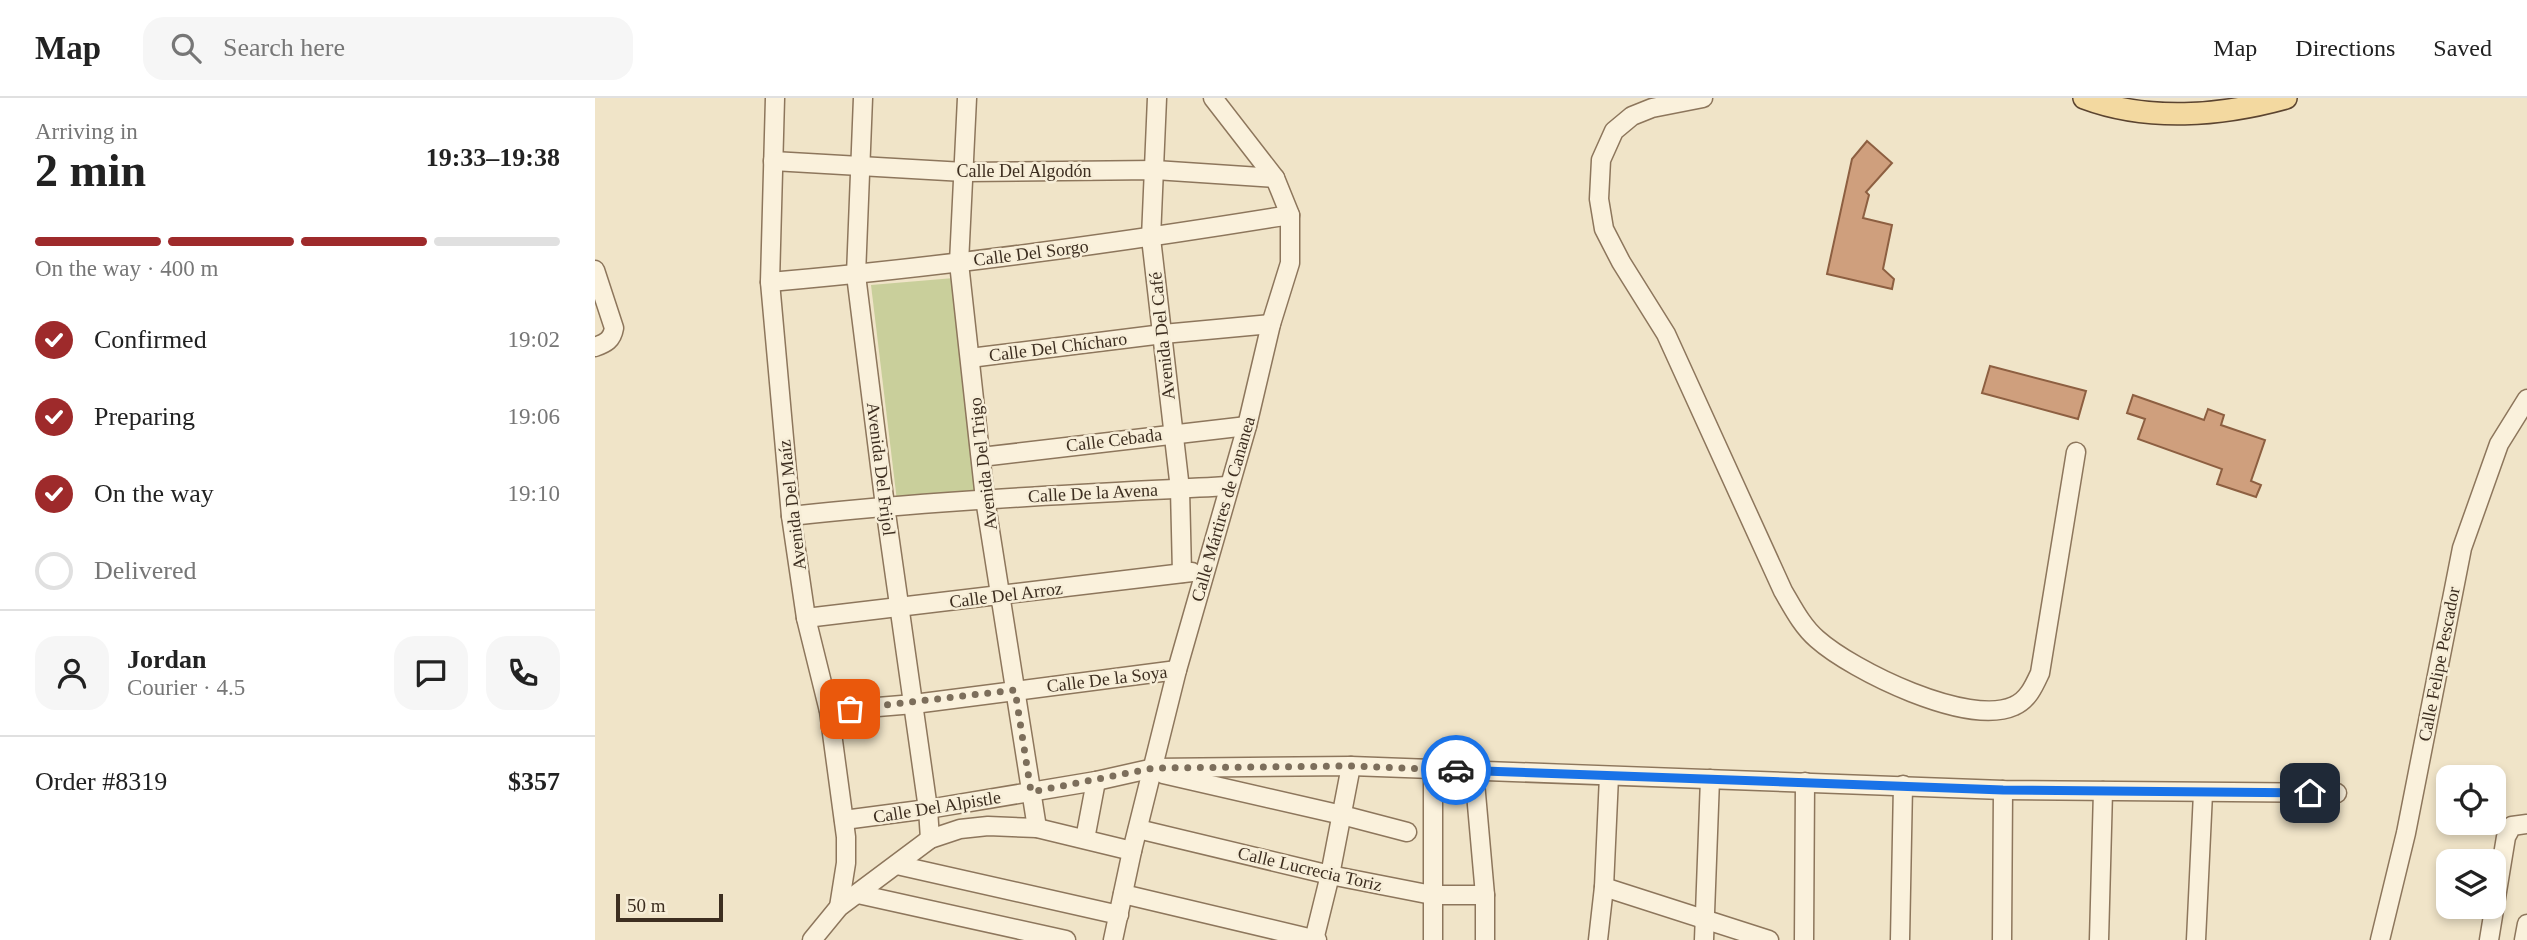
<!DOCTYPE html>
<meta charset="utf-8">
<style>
:root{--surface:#fff;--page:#f6f6f6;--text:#222;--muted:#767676;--line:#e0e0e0;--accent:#9e2a2b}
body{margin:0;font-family:"Times New Roman",serif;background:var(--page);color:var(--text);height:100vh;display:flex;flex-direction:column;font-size:26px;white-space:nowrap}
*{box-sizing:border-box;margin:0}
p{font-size:23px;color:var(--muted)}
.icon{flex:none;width:38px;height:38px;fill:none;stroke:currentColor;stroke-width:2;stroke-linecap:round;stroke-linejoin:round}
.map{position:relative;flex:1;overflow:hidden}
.panel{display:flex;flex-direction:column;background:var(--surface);width:595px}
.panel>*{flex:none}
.buttons{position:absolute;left:1841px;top:667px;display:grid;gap:14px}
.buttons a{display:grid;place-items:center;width:70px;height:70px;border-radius:14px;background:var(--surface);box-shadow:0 4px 10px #0003;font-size:35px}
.scale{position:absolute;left:21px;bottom:18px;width:107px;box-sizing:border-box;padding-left:7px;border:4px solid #3d2e20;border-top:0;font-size:19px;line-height:24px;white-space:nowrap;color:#3d2e20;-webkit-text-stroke:5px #f7eed8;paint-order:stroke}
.pin{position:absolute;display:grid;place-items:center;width:60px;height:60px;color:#fff;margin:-30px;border-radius:14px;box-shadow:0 4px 10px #0006}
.courier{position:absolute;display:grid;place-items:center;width:70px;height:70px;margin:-35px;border:5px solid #1a73e8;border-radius:50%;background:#fff;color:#222;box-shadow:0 2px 9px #0007}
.overview em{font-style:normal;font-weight:800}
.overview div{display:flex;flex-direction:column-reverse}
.overview{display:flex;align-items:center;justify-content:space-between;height:119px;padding:0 35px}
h1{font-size:46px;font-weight:800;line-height:52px}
.bar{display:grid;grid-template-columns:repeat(4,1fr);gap:10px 7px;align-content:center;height:84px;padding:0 35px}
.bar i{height:9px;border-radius:5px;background:var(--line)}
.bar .on{background:var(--accent)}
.bar p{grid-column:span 4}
.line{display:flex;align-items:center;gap:18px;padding:0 35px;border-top:2px solid var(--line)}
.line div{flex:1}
.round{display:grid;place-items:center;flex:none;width:74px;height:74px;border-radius:21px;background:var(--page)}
ol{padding:0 35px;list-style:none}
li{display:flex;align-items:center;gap:21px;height:77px}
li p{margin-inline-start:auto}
li .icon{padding:7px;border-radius:50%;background:var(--accent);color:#fff;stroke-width:4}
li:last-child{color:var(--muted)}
li i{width:38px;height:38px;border:4px solid var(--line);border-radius:50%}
header{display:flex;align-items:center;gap:42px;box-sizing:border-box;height:98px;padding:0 35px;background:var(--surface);border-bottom:2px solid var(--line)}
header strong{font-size:33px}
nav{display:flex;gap:38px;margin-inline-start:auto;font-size:24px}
.search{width:490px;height:63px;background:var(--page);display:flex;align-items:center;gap:18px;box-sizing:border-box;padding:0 24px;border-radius:21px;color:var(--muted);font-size:26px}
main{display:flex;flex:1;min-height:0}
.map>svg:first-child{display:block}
.green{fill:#c9cf9b}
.building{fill:#cf9f7d;stroke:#8d5f41;stroke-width:2}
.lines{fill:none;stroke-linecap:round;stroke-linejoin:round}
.minor-casing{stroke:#8d765c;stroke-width:21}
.major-casing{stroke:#5b4430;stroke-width:24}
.minor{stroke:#faf1dc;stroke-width:18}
.major{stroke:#f3d9a0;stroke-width:21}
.done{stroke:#7c6e5b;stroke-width:7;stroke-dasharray:0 12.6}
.route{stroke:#1a73e8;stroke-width:9}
.labels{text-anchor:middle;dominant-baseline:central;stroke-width:5;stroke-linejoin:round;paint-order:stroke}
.street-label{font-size:18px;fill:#3d2e20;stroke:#f7eed8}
</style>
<header>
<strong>Map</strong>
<div class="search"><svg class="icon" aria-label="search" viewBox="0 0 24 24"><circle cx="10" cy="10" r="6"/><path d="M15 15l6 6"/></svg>Search here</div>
<nav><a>Map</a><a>Directions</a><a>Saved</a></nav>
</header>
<main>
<section class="panel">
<div class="overview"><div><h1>2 min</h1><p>Arriving in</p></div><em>19:33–19:38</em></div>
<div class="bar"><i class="on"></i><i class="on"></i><i class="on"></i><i></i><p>On the way · 400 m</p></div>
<ol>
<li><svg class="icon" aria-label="check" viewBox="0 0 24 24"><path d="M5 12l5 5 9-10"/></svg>Confirmed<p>19:02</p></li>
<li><svg class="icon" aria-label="check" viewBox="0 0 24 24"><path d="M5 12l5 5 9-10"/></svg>Preparing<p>19:06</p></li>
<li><svg class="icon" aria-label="check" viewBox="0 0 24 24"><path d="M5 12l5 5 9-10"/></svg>On the way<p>19:10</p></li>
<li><i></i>Delivered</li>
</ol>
<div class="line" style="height:126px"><a class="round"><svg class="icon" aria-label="person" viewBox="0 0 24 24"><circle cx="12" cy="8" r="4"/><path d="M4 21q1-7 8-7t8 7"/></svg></a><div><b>Jordan</b><p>Courier · 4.5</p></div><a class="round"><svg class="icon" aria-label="chat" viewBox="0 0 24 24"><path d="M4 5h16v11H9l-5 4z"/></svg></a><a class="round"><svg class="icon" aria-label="phone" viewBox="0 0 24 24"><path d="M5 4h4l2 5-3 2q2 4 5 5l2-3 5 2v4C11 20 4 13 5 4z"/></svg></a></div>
<div class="line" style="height:91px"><div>Order #8319</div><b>$357</b></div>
</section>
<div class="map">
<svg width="1932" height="842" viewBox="0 0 1932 842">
<rect width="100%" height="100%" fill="#f0e4c8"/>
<polygon class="green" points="359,180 383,394 302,403 276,187"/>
<g class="building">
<polygon points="1272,43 1297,65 1271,94 1274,97 1268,120 1297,127 1288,171 1299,181 1297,191 1232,176 1257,61"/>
<polygon points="1395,268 1491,293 1483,321 1387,295"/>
<polygon points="1538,297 1609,322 1613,311 1629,317 1626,327 1670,342 1656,383 1666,387 1661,399 1622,386 1627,371 1543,341 1550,321 1532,315"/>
</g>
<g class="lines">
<defs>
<g id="minor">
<polyline points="180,0 175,184 196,418 211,520 234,613 251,739 251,765 244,809"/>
<polyline points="268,0 261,177 290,408 333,711 335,741"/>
<polyline points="372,0 364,165 390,401 442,730"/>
<polyline points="562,0 556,140 585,391 587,475"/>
<path d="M1108,0l-51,10 -20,8 -18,15 -13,29 -2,39 5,30 17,33 45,72 117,257c10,17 19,35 34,48 36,32 151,88 197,67 14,-6 20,-20 26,-33l36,-221"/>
<polyline points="178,63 369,74 560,72 680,80"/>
<path d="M0,172l19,58c-2,12 -8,15 -19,19"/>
<path d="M175,184c174,-15 348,-39 520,-67"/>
<polyline points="375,260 568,236 676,226"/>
<polyline points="386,359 652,328"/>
<path d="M196,418c145,-16 291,-22 438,-30"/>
<polyline points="211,520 597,474"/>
<polyline points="234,613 319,606 582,572"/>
<polyline points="838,672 838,842"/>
<polyline points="879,673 890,797 890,842"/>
<polyline points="568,676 747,717 812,734"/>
<polyline points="249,722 333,711 501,683 559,670 756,668 1408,692 1742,695"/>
<polyline points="543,731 735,777 837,797 890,797"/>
<polyline points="490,741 501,683"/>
<polyline points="302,767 524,817"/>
<polyline points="1009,789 1174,842"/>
<polyline points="263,796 471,842"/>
<polyline points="528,796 722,842"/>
<polyline points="217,842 244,809 335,741 365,731 393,728 442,730 537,753"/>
<polyline points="518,842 537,753 582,572 652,328 676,226 695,165 695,117 680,80 618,0"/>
<polyline points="719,842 735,777 756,668"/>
<polyline points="1003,842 1009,789 1014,678"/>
<polyline points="1109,842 1115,681"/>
<polyline points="1209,842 1210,684"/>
<polyline points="1305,842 1308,687"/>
<polyline points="1407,842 1408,692"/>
<polyline points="1504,842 1508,693"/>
<polyline points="1601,842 1608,695"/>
<polyline points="1785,842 1811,735 1867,450 1904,346 1932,301"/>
<polyline points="1894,842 1911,739 1917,728 1932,726"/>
<polyline points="1929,842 1932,826"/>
</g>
<path id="major" d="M1489,0c64,24 137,18 202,0"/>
</defs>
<use href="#minor" class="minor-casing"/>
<use href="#major" class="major-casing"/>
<use href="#minor" class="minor"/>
<use href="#major" class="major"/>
</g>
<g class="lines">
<polyline class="done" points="255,611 420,592 436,694 559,670 756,668 861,672"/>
<polyline class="route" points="861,672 1408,692 1715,695"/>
</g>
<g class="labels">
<g class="street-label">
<text x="429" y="73">Calle Del Algodón</text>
<text transform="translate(436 155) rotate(-7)">Calle Del Sorgo</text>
<text transform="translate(567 238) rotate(-96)">Avenida Del Café</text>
<text transform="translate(463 249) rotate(-7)">Calle Del Chícharo</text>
<text transform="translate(519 342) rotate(-7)">Calle Cebada</text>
<text transform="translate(388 366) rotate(-97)">Avenida Del Trigo</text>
<text transform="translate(286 371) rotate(83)">Avenida Del Frijol</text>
<text transform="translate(498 395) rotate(-3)">Calle De la Avena</text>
<text transform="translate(197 407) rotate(-97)">Avenida Del Maíz</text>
<text transform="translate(628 411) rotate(-74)">Calle Mártires de Cananea</text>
<text transform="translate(411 497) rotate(-7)">Calle Del Arroz</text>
<text transform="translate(1844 566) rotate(-79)">Calle Felipe Pescador</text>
<text transform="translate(512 581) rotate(-7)">Calle De la Soya</text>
<text transform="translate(342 709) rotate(-9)">Calle Del Alpistle</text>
<text transform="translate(715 771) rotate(13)">Calle Lucrecia Toriz</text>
</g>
</g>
</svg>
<div class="buttons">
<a><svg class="icon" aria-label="locate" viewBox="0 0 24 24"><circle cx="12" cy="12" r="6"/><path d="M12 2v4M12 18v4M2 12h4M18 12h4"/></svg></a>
<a><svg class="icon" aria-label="layers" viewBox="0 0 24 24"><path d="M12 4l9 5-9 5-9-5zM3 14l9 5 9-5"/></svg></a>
</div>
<div class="scale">50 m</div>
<div class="pin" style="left:255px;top:611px;background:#ea580c"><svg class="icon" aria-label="bag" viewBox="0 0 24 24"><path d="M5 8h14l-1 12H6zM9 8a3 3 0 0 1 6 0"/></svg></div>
<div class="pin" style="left:1715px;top:695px;background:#1f2937"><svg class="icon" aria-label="home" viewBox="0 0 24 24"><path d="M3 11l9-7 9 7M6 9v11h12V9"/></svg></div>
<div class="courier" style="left:861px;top:672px"><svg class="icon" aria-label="car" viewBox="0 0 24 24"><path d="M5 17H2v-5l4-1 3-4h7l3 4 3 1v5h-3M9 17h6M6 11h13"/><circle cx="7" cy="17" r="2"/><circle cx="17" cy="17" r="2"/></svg></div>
</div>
</main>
